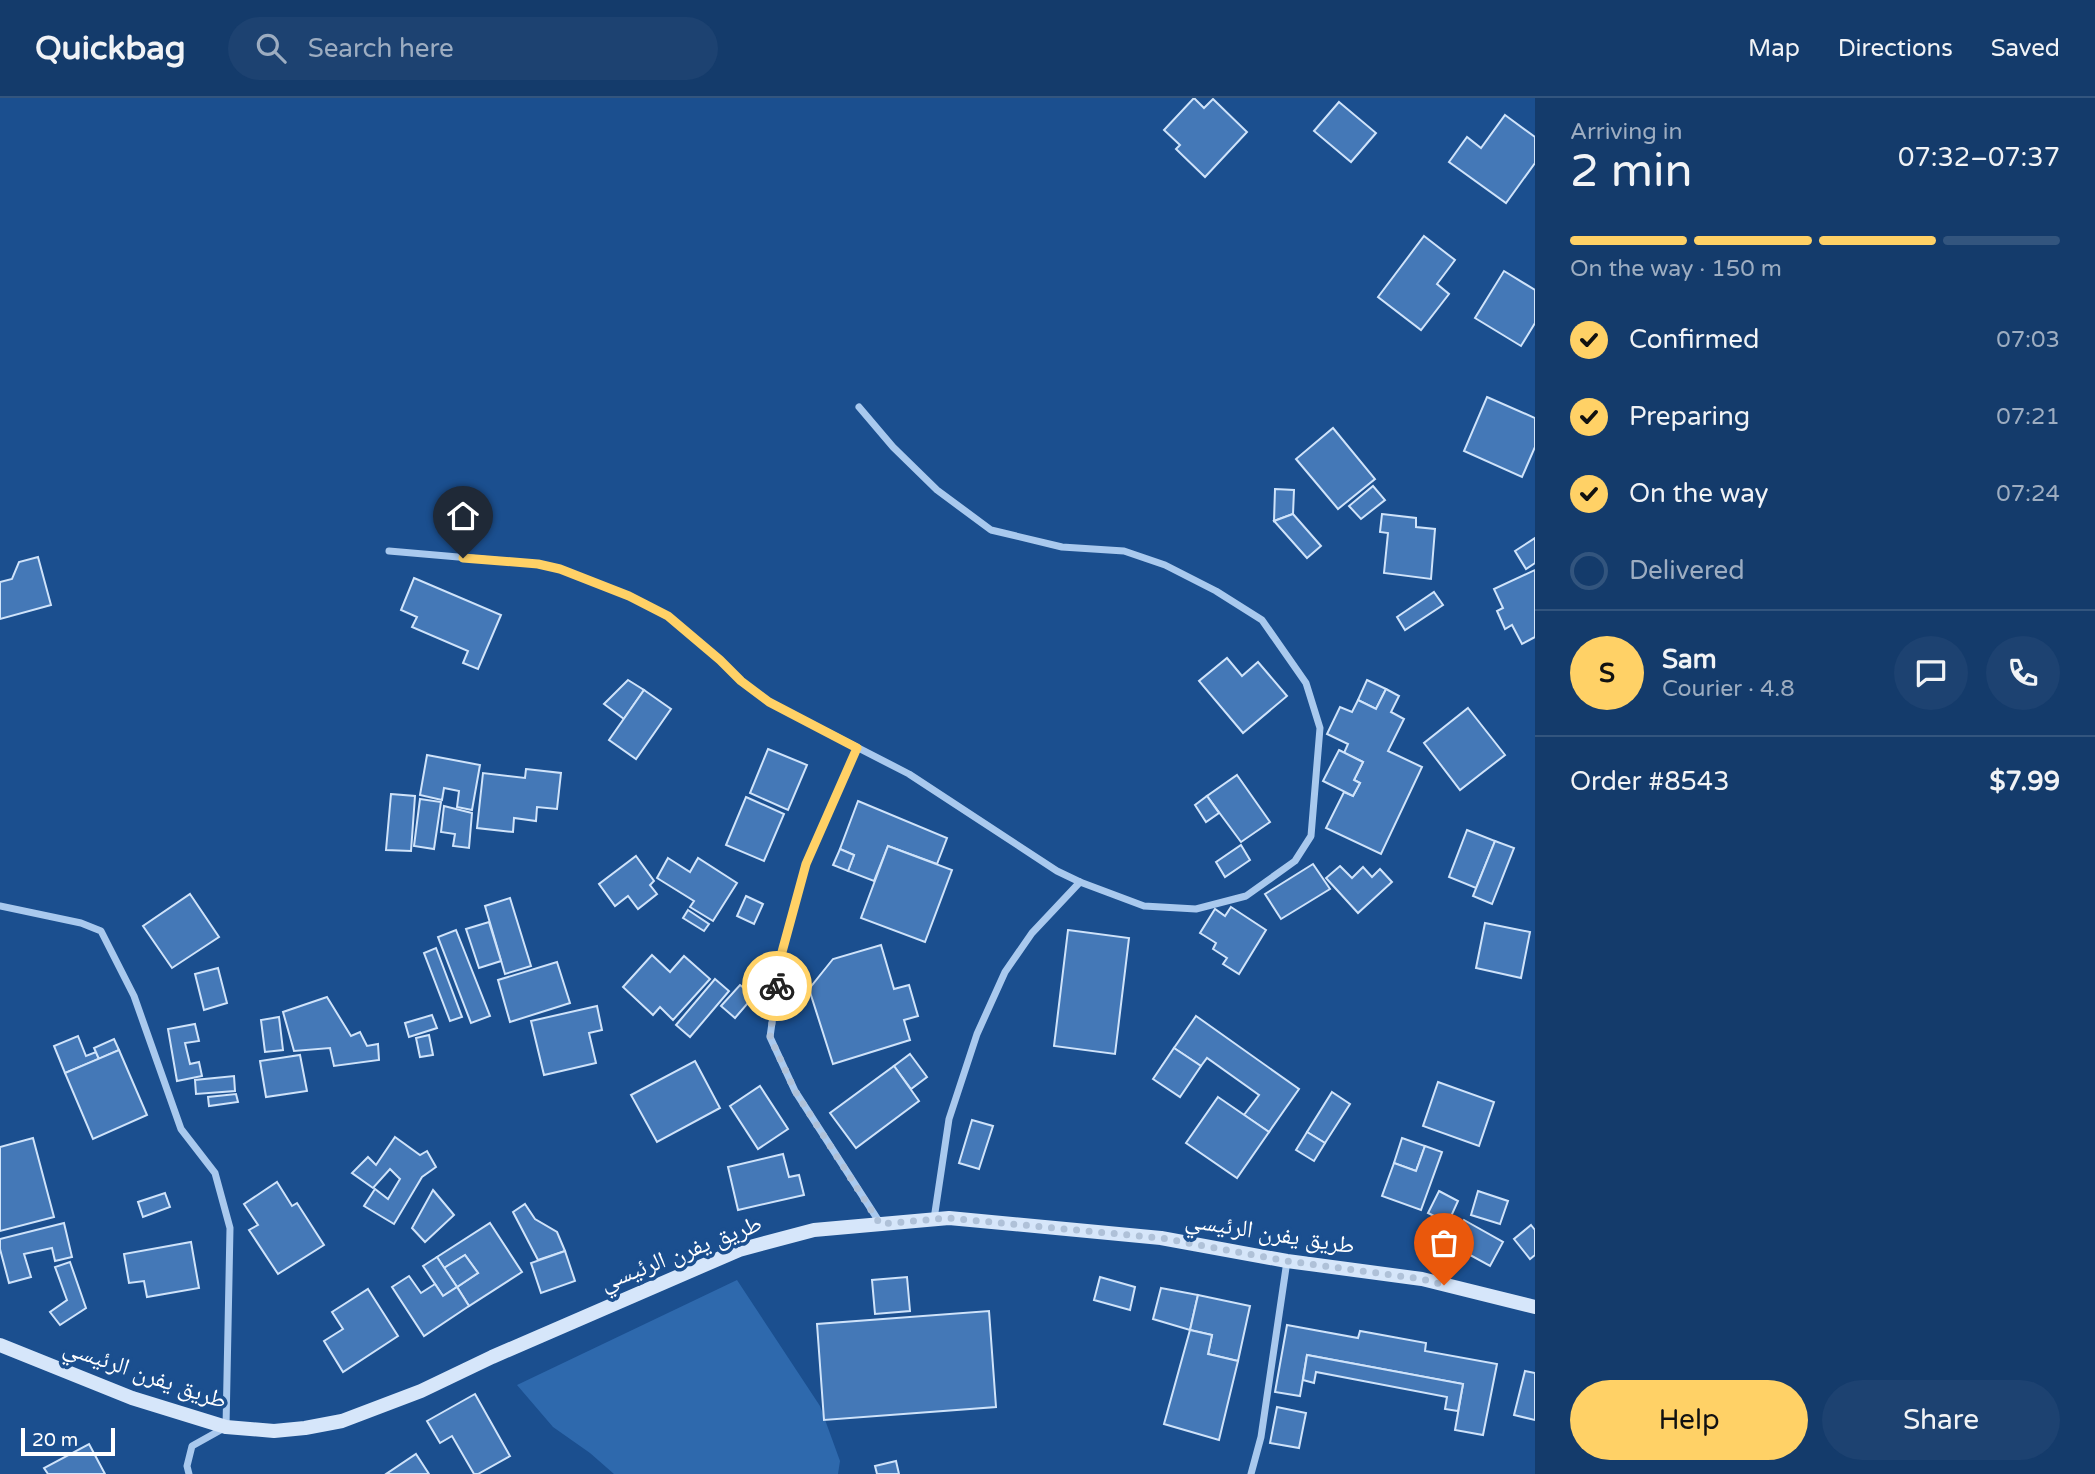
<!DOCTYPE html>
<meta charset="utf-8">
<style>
:root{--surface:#143b6b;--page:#1d4271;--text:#f1f3f6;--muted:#9dadc1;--line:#33557e;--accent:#ffd166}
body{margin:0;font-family:"Varela Round","Noto Naskh Arabic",sans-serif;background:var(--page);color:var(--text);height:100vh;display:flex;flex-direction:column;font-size:26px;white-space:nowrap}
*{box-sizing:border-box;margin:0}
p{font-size:23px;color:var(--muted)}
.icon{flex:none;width:38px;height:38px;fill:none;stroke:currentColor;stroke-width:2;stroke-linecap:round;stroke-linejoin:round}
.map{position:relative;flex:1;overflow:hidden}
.drawer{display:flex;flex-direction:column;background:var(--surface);width:560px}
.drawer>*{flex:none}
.scale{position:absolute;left:21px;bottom:18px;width:94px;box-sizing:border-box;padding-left:7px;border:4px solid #fff;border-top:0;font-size:19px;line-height:24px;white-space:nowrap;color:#fff;-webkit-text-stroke:5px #1b4f8f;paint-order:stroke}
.pin{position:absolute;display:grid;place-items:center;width:60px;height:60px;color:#fff;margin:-72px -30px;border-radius:50% 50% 50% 0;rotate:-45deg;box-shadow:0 0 7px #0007}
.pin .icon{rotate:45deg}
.courier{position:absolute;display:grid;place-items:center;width:70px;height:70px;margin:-35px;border:5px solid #ffd166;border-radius:50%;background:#fff;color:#222;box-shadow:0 2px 9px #0007}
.overview em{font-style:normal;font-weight:600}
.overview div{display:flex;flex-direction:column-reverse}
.overview{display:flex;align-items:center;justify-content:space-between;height:119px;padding:0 35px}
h1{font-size:46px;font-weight:600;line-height:52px}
.bar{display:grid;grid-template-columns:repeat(4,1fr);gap:10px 7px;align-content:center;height:84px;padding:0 35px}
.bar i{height:9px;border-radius:5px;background:var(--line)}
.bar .on{background:var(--accent)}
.bar p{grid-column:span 4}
.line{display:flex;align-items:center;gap:18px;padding:0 35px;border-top:2px solid var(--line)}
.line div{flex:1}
.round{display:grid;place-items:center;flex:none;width:74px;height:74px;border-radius:37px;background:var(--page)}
ol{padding:0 35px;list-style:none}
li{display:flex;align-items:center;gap:21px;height:77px}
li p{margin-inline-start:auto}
li .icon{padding:7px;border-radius:50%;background:var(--accent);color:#111;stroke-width:4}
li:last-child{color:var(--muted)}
li i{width:38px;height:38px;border:4px solid var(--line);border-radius:50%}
.button{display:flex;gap:14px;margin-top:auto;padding:14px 35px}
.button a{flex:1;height:80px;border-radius:42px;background:var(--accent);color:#111;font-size:28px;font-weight:600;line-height:80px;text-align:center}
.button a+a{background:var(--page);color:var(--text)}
header{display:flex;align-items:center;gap:42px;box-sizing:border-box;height:98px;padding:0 35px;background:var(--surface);border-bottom:2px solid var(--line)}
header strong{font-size:33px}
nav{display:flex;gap:38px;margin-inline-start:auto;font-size:24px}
.search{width:490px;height:63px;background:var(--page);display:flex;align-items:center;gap:18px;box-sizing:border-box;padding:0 24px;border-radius:38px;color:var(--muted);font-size:26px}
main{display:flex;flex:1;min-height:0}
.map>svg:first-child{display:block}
.green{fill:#2e69ad}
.building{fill:#4478b7;stroke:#cfe3fa;stroke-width:2}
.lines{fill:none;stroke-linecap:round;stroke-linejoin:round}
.street{stroke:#a9c9ee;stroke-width:7}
.secondary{stroke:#d6e6fa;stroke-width:14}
.done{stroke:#afc1d8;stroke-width:7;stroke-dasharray:0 12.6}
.route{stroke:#ffd166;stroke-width:9}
.labels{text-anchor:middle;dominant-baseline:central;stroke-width:7;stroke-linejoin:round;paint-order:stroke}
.street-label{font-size:24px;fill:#fff;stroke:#1b4f8f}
</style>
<header>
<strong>Quickbag</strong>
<div class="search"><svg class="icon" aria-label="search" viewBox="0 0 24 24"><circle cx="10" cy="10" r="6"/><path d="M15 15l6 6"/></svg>Search here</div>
<nav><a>Map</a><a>Directions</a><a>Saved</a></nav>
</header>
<main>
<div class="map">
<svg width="1535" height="1376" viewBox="0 0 1535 1376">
<rect width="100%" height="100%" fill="#1b4f8f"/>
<polygon class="green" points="737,1182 820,1308 840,1363 838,1376 614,1376 590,1355 553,1329 517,1287"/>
<g class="building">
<polygon points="1194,0 1204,10 1213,1 1247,34 1205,79 1176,51 1180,47 1164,32"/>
<polygon points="1339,4 1376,35 1351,64 1314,33"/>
<polygon points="1505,17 1535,39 1535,65 1506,105 1449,64 1467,39 1481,50"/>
<polygon points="1424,138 1455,162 1437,186 1449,196 1421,232 1378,199"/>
<polygon points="1504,173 1535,192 1535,225 1521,248 1475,220"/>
<polygon points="1487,299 1535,320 1535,349 1522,379 1464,353"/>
<polygon points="1333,330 1375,381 1338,411 1296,361"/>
<polygon points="1373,388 1385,402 1361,421 1349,408"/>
<polygon points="1275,391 1294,392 1293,416 1274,423"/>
<polygon points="1293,416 1321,448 1307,460 1274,423"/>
<polygon points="1382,416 1416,420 1416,429 1435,431 1431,481 1384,475 1388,435 1380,434"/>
<polygon points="1535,440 1535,465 1526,471 1515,453"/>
<polygon points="38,459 51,507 0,521 0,484 12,481 19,464"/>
<polygon points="1535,472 1535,539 1522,546 1512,527 1505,531 1497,513 1503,510 1494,491"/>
<polygon points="414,480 501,517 478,571 463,565 468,553 412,529 417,519 401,512"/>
<polygon points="1434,494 1443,507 1405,532 1397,519"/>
<polygon points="1227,560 1242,578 1258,564 1287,598 1243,635 1199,583"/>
<polygon points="628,582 644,592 624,621 604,606"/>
<polygon points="1367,582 1386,591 1376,611 1358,602"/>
<polygon points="1386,591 1399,598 1391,614 1404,621 1388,653 1422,669 1381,756 1326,730 1344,694 1353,698 1360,685 1354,682 1363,664 1344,655 1348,646 1327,636 1340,609 1352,614 1358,602 1376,611"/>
<polygon points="644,592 671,611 636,661 609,642"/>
<polygon points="1468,610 1505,657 1460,692 1424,645"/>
<polygon points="768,651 807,667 788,712 750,695"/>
<polygon points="1339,652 1363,664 1354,682 1360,685 1353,698 1323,683"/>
<polygon points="427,657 480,667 472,712 457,709 459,693 444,690 442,702 420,697"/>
<polygon points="526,671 561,675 557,711 537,709 536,723 514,720 513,734 477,730 483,675 525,680"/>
<polygon points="1237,677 1270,724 1241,744 1207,698"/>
<polygon points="391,696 415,698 411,753 386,752"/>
<polygon points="1207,698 1219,715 1206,724 1195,707"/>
<polygon points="746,699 784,716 764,763 726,747"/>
<polygon points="420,701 441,704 434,751 414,748"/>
<polygon points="858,703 947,740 937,766 888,748 874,783 848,773 854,757 840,751"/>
<polygon points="444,708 472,715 469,750 453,748 455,736 441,734"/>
<polygon points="1467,732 1495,743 1476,790 1449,779"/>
<polygon points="1495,743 1514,750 1492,806 1473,798"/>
<polygon points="1241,747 1250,762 1225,779 1216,764"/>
<polygon points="888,748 952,772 925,844 861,820"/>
<polygon points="840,751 854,757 848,773 833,767"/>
<polygon points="636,758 654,783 650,787 657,796 638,811 628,798 615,808 599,786"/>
<polygon points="668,760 690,774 698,760 737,785 713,823 690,809 694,803 657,780"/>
<polygon points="1313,766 1330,791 1281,821 1265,796"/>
<polygon points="1340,768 1352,780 1363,769 1372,779 1380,771 1392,784 1358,815 1326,780"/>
<polygon points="190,796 219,839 172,870 143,828"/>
<polygon points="746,798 763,806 754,826 737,818"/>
<polygon points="510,800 531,868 505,876 485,808"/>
<polygon points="1231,809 1266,832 1239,876 1223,866 1227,860 1213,851 1216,845 1200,835 1215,811 1225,818"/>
<polygon points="688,812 709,826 704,833 683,820"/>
<polygon points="489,824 501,863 479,870 466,831"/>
<polygon points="1485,825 1530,834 1521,880 1476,870"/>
<polygon points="456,832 490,918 471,925 438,839"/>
<polygon points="1068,832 1129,840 1115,956 1054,948"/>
<polygon points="881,847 894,891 909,887 918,918 904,922 910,942 833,966 809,891 833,861"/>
<polygon points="436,850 462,919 450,923 424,855"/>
<polygon points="652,857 670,874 684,858 710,881 673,922 660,909 653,917 623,889"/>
<polygon points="557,864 570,905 510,924 498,882"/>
<polygon points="218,870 227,905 204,912 195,876"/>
<polygon points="715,881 729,893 690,939 676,927"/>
<polygon points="740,887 754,898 735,920 721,908"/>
<polygon points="327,899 351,938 360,934 367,948 378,946 379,962 334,968 330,950 294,953 283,914"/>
<polygon points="597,908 602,932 589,935 596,965 544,977 531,923"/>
<polygon points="432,917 437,930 409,939 405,925"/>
<polygon points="1196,918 1299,991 1269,1034 1244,1017 1259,997 1207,960 1201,968 1174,950"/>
<polygon points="279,919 283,952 265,954 261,922"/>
<polygon points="195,926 199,943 185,945 190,966 199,964 202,978 177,983 168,931"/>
<polygon points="429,937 433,957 420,959 416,940"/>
<polygon points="78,938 86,958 96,954 99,961 65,975 54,948"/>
<polygon points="114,941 119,952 99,961 94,950"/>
<polygon points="1174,950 1201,968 1180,999 1153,981"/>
<polygon points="119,952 147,1017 93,1041 65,975"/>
<polygon points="910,956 927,979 911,991 894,968"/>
<polygon points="300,957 307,993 266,999 260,963"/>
<polygon points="695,963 720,1010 657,1044 631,997"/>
<polygon points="894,968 919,1003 856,1050 830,1015"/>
<polygon points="234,978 235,993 196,996 195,982"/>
<polygon points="1438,984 1494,1004 1479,1048 1423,1028"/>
<polygon points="760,988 788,1031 758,1051 730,1008"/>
<polygon points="1332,994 1350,1006 1325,1045 1307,1034"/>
<polygon points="236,996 238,1004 209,1008 208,999"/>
<polygon points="1218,999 1269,1034 1237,1080 1186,1045"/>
<polygon points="972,1022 993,1028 979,1071 959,1065"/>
<polygon points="1307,1034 1325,1045 1314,1063 1296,1052"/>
<polygon points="395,1039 420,1057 427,1053 436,1069 422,1079 394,1126 364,1108 375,1091 388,1101 400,1081 390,1071 373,1090 352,1075 368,1059 376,1067"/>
<polygon points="33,1040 54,1119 0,1133 0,1049"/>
<polygon points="1402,1040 1425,1048 1416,1073 1394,1065"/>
<polygon points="1425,1048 1442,1054 1421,1112 1382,1098 1394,1065 1416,1073"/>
<polygon points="783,1056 789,1079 799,1077 804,1097 738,1112 728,1069"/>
<polygon points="277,1084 292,1108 297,1105 324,1147 278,1176 249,1132 258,1127 244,1106"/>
<polygon points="433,1092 454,1117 425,1144 412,1130"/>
<polygon points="1439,1093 1458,1103 1448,1125 1428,1115"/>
<polygon points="1478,1093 1508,1103 1500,1126 1471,1117"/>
<polygon points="165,1095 170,1109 143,1119 138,1104"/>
<polygon points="525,1106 535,1121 557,1134 565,1153 538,1162 513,1114"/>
<polygon points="1464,1122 1503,1144 1490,1168 1450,1146"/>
<polygon points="64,1125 72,1159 55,1163 52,1150 24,1156 31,1179 9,1185 0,1151 0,1141"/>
<polygon points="490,1125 522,1174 469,1208 457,1189 478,1175 465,1157 444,1170 437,1159"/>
<polygon points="1531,1127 1535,1132 1535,1157 1530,1161 1514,1141"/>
<polygon points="191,1144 199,1190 147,1199 144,1183 129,1185 124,1156"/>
<polygon points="565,1153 575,1183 541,1195 531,1165"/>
<polygon points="465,1157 478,1175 457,1189 444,1170"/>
<polygon points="437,1159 457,1189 443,1198 423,1168"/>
<polygon points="70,1164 86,1210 60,1227 50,1214 67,1202 55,1169"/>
<polygon points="409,1178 421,1195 435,1186 443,1198 457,1189 469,1208 424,1238 392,1189"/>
<polygon points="907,1179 910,1213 875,1216 872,1182"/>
<polygon points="1100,1179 1135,1189 1130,1212 1094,1202"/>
<polygon points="1161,1190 1198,1197 1190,1232 1153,1221"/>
<polygon points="368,1191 398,1238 343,1274 324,1243 343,1231 332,1214"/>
<polygon points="1198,1197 1250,1208 1238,1263 1208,1256 1212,1237 1190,1232"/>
<polygon points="989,1213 996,1309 824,1322 817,1226"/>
<polygon points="1287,1227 1358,1240 1360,1233 1426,1245 1425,1253 1497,1266 1483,1337 1455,1332 1463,1286 1307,1257 1300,1298 1275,1294"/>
<polygon points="1190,1232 1212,1237 1208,1256 1238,1263 1219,1342 1164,1326"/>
<polygon points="1307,1257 1463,1286 1458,1313 1445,1311 1447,1299 1316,1274 1314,1285 1303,1282"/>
<polygon points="1525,1273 1535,1275 1535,1322 1514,1317"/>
<polygon points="475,1296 510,1358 478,1376 474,1376 452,1338 440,1345 427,1323"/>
<polygon points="1277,1309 1306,1315 1299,1350 1270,1345"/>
<polygon points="89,1346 105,1376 48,1376 44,1370"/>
<polygon points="416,1356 429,1376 386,1376"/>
<polygon points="896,1363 899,1376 877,1376 875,1368"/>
</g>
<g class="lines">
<g class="street">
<polyline points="389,453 538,466 560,471 591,483 629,498 668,518 720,562 741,583 769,604 909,676 1057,773 1080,784 1144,808 1196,811 1246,798 1295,763 1311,738 1320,630 1306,585 1262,522 1216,493 1165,467 1124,453 1062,449 991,432 937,392 893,349 859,309"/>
<polyline points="857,650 806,766 782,854 770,939 795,993 880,1125"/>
<polyline points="0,808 81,825 101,833 134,898 181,1031 215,1075 230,1130 226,1329 192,1348 187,1368 189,1376"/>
<polyline points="934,1121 949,1021 977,936 1005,874 1032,835 1080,784"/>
<polyline points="1251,1376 1261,1339 1287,1163"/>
</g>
<polyline class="secondary" points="0,1247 132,1300 226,1329 274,1333 305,1330 342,1323 421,1293 492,1259 739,1152 814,1132 949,1120 1161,1140 1287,1163 1422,1181 1535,1209"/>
</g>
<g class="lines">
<polyline class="done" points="777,888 770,939 795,993 880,1126 948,1120 1161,1140 1287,1163 1422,1181 1444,1187"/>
<polyline class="route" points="463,460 538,466 560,471 629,498 668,518 720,562 741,583 769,604 857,650 806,766 782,854 777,888"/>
</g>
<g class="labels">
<g class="street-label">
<text transform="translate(1270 1135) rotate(9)">طريق يفرن الرئيسي</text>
<text transform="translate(681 1155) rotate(-21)">طريق يفرن الرئيسي</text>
<text transform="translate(145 1276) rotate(19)">طريق يفرن الرئيسي</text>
</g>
</g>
</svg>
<div class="scale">20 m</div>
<div class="pin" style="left:1444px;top:1187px;background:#ea580c"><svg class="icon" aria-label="bag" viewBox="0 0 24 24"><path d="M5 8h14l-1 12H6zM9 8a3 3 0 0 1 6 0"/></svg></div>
<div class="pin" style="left:463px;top:460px;background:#1f2937"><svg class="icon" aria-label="home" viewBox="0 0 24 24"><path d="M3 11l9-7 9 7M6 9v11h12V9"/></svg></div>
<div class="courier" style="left:777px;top:888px"><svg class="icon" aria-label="bike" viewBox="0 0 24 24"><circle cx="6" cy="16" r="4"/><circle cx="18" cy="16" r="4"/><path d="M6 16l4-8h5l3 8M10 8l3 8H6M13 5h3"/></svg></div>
</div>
<section class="drawer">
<div class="overview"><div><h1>2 min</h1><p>Arriving in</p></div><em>07:32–07:37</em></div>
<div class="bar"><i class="on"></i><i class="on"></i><i class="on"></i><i></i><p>On the way · 150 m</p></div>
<ol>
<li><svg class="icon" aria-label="check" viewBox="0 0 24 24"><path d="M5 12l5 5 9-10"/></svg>Confirmed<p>07:03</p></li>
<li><svg class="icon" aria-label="check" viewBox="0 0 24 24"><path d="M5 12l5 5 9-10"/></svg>Preparing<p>07:21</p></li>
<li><svg class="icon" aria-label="check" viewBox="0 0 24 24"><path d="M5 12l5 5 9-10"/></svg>On the way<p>07:24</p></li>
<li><i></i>Delivered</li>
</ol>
<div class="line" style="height:126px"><b class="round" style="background:var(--accent);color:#111">S</b><div><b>Sam</b><p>Courier · 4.8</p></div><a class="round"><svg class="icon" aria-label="chat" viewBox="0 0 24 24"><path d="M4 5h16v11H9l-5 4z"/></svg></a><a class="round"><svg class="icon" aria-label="phone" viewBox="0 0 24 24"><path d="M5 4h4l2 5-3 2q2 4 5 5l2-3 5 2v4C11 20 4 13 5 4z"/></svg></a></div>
<div class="line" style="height:91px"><div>Order #8543</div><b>$7.99</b></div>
<div class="button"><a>Help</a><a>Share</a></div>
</section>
</main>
